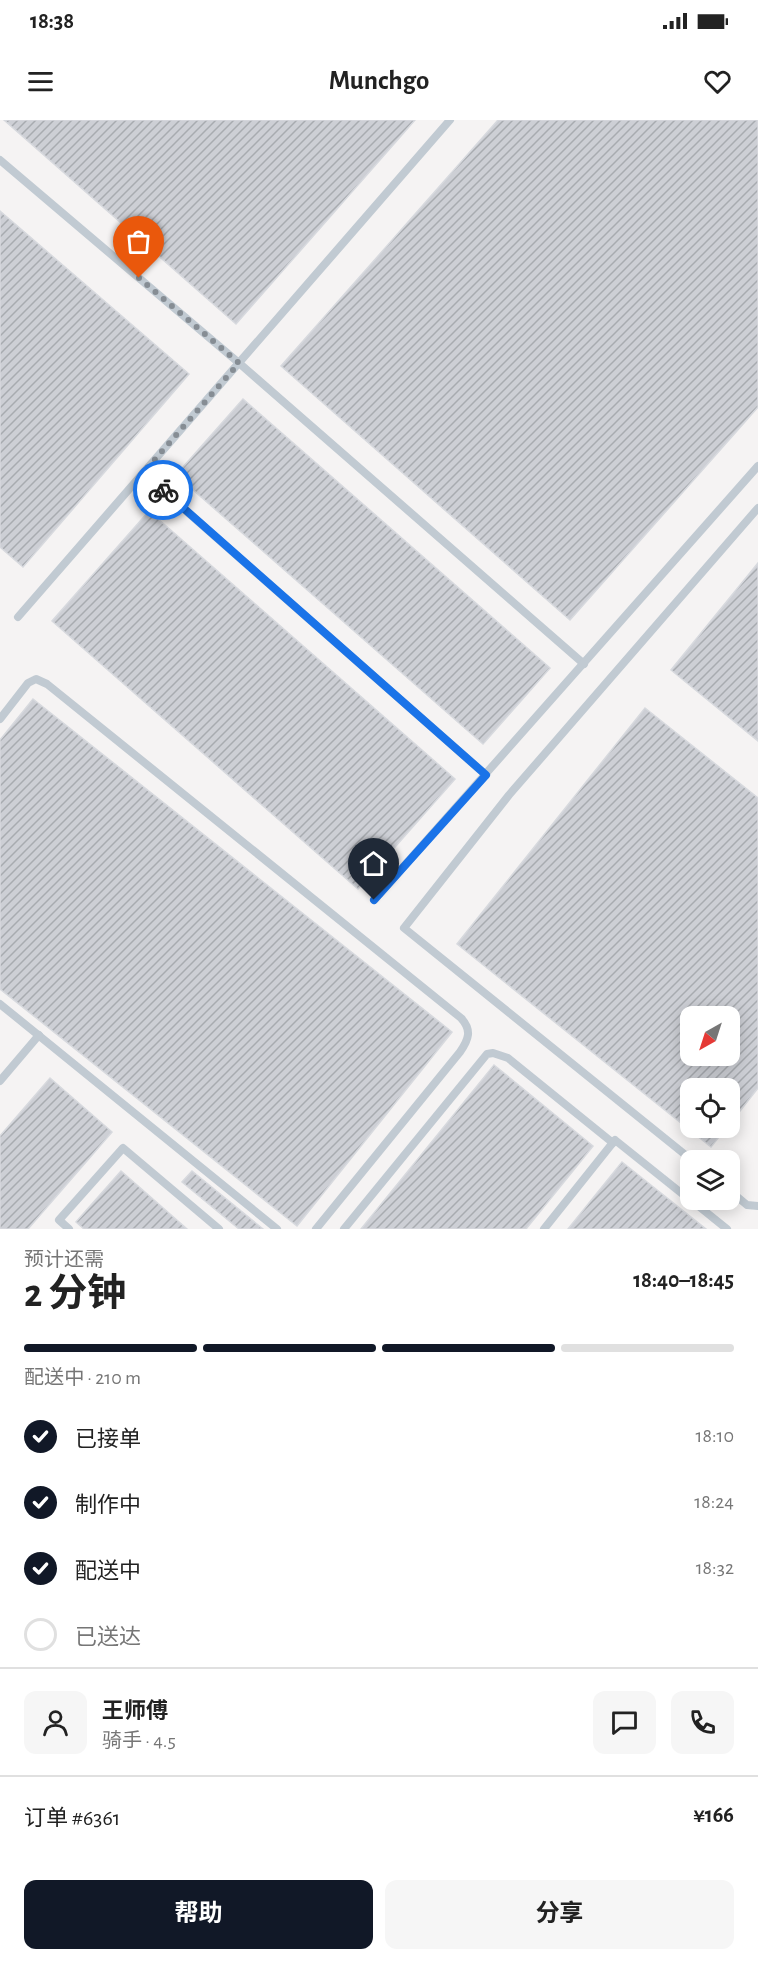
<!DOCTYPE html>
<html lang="zh">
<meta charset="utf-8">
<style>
:root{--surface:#fff;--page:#f6f6f6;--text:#222;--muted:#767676;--line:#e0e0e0;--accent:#111827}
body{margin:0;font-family:"Alegreya Sans","Noto Sans SC",sans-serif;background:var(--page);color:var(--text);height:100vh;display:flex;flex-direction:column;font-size:22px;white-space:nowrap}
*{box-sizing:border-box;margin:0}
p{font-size:20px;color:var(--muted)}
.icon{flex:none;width:33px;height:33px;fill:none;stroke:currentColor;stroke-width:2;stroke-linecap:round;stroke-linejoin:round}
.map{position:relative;height:1109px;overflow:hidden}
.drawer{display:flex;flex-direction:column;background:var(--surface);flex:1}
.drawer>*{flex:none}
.needle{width:39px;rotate:219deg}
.buttons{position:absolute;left:680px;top:886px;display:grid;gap:12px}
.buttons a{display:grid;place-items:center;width:60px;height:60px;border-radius:12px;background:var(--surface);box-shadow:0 3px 15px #0003;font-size:30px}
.pin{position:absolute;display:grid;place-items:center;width:51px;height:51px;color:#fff;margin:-62px -26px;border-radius:50% 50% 50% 0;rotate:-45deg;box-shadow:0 0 6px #0007}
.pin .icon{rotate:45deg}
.courier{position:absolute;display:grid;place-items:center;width:60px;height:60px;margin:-30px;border:4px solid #1a73e8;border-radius:50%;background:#fff;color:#222;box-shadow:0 2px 8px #0007}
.headline em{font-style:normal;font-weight:700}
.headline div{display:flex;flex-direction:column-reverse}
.headline{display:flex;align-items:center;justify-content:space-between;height:102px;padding:0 24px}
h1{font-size:39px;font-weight:700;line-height:45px}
.bar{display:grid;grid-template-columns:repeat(4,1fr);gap:9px 6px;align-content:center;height:72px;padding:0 24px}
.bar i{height:8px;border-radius:4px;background:var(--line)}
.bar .active{background:var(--accent)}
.bar p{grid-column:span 4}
.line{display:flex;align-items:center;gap:15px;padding:0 24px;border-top:2px solid var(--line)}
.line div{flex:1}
.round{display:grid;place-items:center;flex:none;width:63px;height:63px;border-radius:12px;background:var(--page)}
ol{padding:0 24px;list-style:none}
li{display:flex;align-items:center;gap:18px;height:66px}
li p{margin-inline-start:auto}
li .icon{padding:6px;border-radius:50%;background:var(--accent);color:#fff;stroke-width:4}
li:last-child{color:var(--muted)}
li i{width:33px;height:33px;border:3px solid var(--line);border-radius:50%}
.cta{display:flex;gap:12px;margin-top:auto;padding:12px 24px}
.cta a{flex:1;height:69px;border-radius:12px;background:var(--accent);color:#fff;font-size:24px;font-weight:700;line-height:69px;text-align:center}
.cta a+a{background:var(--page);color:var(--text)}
.status{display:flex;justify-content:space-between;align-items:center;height:42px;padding:0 30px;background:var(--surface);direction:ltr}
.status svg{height:16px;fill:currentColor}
header{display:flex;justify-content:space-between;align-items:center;height:78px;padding:0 24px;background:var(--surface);font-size:27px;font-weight:700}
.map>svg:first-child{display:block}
.building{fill:url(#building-hatch);stroke:#d7d9de;stroke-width:1.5;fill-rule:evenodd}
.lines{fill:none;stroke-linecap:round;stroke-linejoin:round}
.lane{stroke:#c1cad2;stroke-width:8}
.done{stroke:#868d94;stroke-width:6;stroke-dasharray:0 10.8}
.route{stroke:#1a73e8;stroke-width:8}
</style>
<div class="status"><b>18:38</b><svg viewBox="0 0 49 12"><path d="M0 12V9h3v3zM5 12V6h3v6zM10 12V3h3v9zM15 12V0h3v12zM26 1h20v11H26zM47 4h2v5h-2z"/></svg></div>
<header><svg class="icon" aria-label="menu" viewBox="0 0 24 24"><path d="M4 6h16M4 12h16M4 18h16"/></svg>Munchgo<svg class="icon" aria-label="heart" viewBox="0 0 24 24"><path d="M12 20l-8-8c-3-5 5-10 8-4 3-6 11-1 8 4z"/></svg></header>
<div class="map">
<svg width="758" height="1109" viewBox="0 0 758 1109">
<defs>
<pattern id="building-hatch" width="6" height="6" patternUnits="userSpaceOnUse" patternTransform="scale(1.5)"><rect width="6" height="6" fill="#cdcfd5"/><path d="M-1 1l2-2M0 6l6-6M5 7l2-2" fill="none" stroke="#a8abb0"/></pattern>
</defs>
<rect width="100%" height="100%" fill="#f5f3f3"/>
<g class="building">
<polygon points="4,0 415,0 236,204"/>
<polygon points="498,0 758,0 758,287 570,500 281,246"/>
<polygon points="0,91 189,254 23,447 0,427"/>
<polygon points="243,279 550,548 483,624 176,355"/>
<polygon points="149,391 455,659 358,769 52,501"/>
<polygon points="758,443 758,621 671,550"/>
<polygon points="33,579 452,912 297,1106 0,869 0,620"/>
<path d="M645,588l113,90v290l-29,37v-36h-39v39h36l-15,19 -254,-203zM690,897h39v39h-39z"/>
<polygon points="494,945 593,1026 526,1109 361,1109"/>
<polygon points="50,958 112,1012 28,1109 0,1109 0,1016"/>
<polygon points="622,1042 706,1109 568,1109"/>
<polygon points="121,1051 187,1109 84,1109 76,1102"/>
<polygon points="192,1051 263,1109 239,1109 182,1062"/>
</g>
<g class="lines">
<g class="lane">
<polyline points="0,40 239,243 584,544"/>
<polyline points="143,353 486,655"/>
<polyline points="18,497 450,0"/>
<path d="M0,599l28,-36 8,-4 11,5 414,334c11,12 8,21 -1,34l-144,177"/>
<polyline points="374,780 758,346"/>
<polyline points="0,884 277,1109"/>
<polyline points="0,961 39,915"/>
<polyline points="693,1041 404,808 509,675 758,388"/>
<polyline points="729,1070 747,1085 758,1086"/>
<polyline points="691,1080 727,1109"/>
<polyline points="69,1109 59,1100 123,1028 219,1109"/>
<polyline points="344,1109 487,934 493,933 508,938 613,1023"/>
<polyline points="544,1109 615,1020 690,1080"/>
</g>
</g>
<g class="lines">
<polyline class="done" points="139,158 239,243 143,353 163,370"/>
<polyline class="route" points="163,370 486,655 374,780"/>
</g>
</svg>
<div class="buttons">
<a><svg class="needle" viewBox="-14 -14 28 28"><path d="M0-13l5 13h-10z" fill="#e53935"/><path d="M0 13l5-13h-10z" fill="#767676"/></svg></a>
<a><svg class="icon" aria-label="locate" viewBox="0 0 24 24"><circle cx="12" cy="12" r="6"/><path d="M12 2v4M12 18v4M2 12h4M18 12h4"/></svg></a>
<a><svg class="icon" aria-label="layers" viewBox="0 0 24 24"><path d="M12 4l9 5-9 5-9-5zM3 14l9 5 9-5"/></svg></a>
</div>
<div class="pin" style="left:139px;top:158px;background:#ea580c"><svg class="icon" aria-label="bag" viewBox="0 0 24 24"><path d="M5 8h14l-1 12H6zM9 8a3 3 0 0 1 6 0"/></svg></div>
<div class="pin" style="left:374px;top:780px;background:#1f2937"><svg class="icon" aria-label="home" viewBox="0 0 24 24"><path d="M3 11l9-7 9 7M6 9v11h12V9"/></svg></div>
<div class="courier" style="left:163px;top:370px"><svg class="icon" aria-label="bike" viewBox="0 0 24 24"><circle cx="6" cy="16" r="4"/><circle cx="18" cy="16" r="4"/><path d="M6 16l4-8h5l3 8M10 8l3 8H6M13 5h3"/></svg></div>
</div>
<section class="drawer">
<div class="headline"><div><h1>2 分钟</h1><p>预计还需</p></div><em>18:40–18:45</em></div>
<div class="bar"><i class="active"></i><i class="active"></i><i class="active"></i><i></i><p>配送中 · 210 m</p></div>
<ol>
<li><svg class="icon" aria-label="check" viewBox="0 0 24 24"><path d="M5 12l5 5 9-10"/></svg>已接单<p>18:10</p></li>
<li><svg class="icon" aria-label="check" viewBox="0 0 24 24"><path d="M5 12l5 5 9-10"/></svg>制作中<p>18:24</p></li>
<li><svg class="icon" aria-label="check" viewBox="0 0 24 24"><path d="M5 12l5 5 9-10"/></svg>配送中<p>18:32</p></li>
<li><i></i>已送达</li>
</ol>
<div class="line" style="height:108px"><a class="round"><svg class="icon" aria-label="person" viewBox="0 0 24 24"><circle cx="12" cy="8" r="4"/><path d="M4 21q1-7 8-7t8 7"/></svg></a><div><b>王师傅</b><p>骑手 · 4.5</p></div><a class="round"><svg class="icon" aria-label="chat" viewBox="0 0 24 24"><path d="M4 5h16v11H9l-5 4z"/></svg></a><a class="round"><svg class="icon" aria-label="phone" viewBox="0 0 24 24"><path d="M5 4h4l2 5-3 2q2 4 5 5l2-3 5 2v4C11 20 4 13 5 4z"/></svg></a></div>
<div class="line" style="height:78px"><div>订单 #6361</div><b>¥166</b></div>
<div class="cta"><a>帮助</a><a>分享</a></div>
</section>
